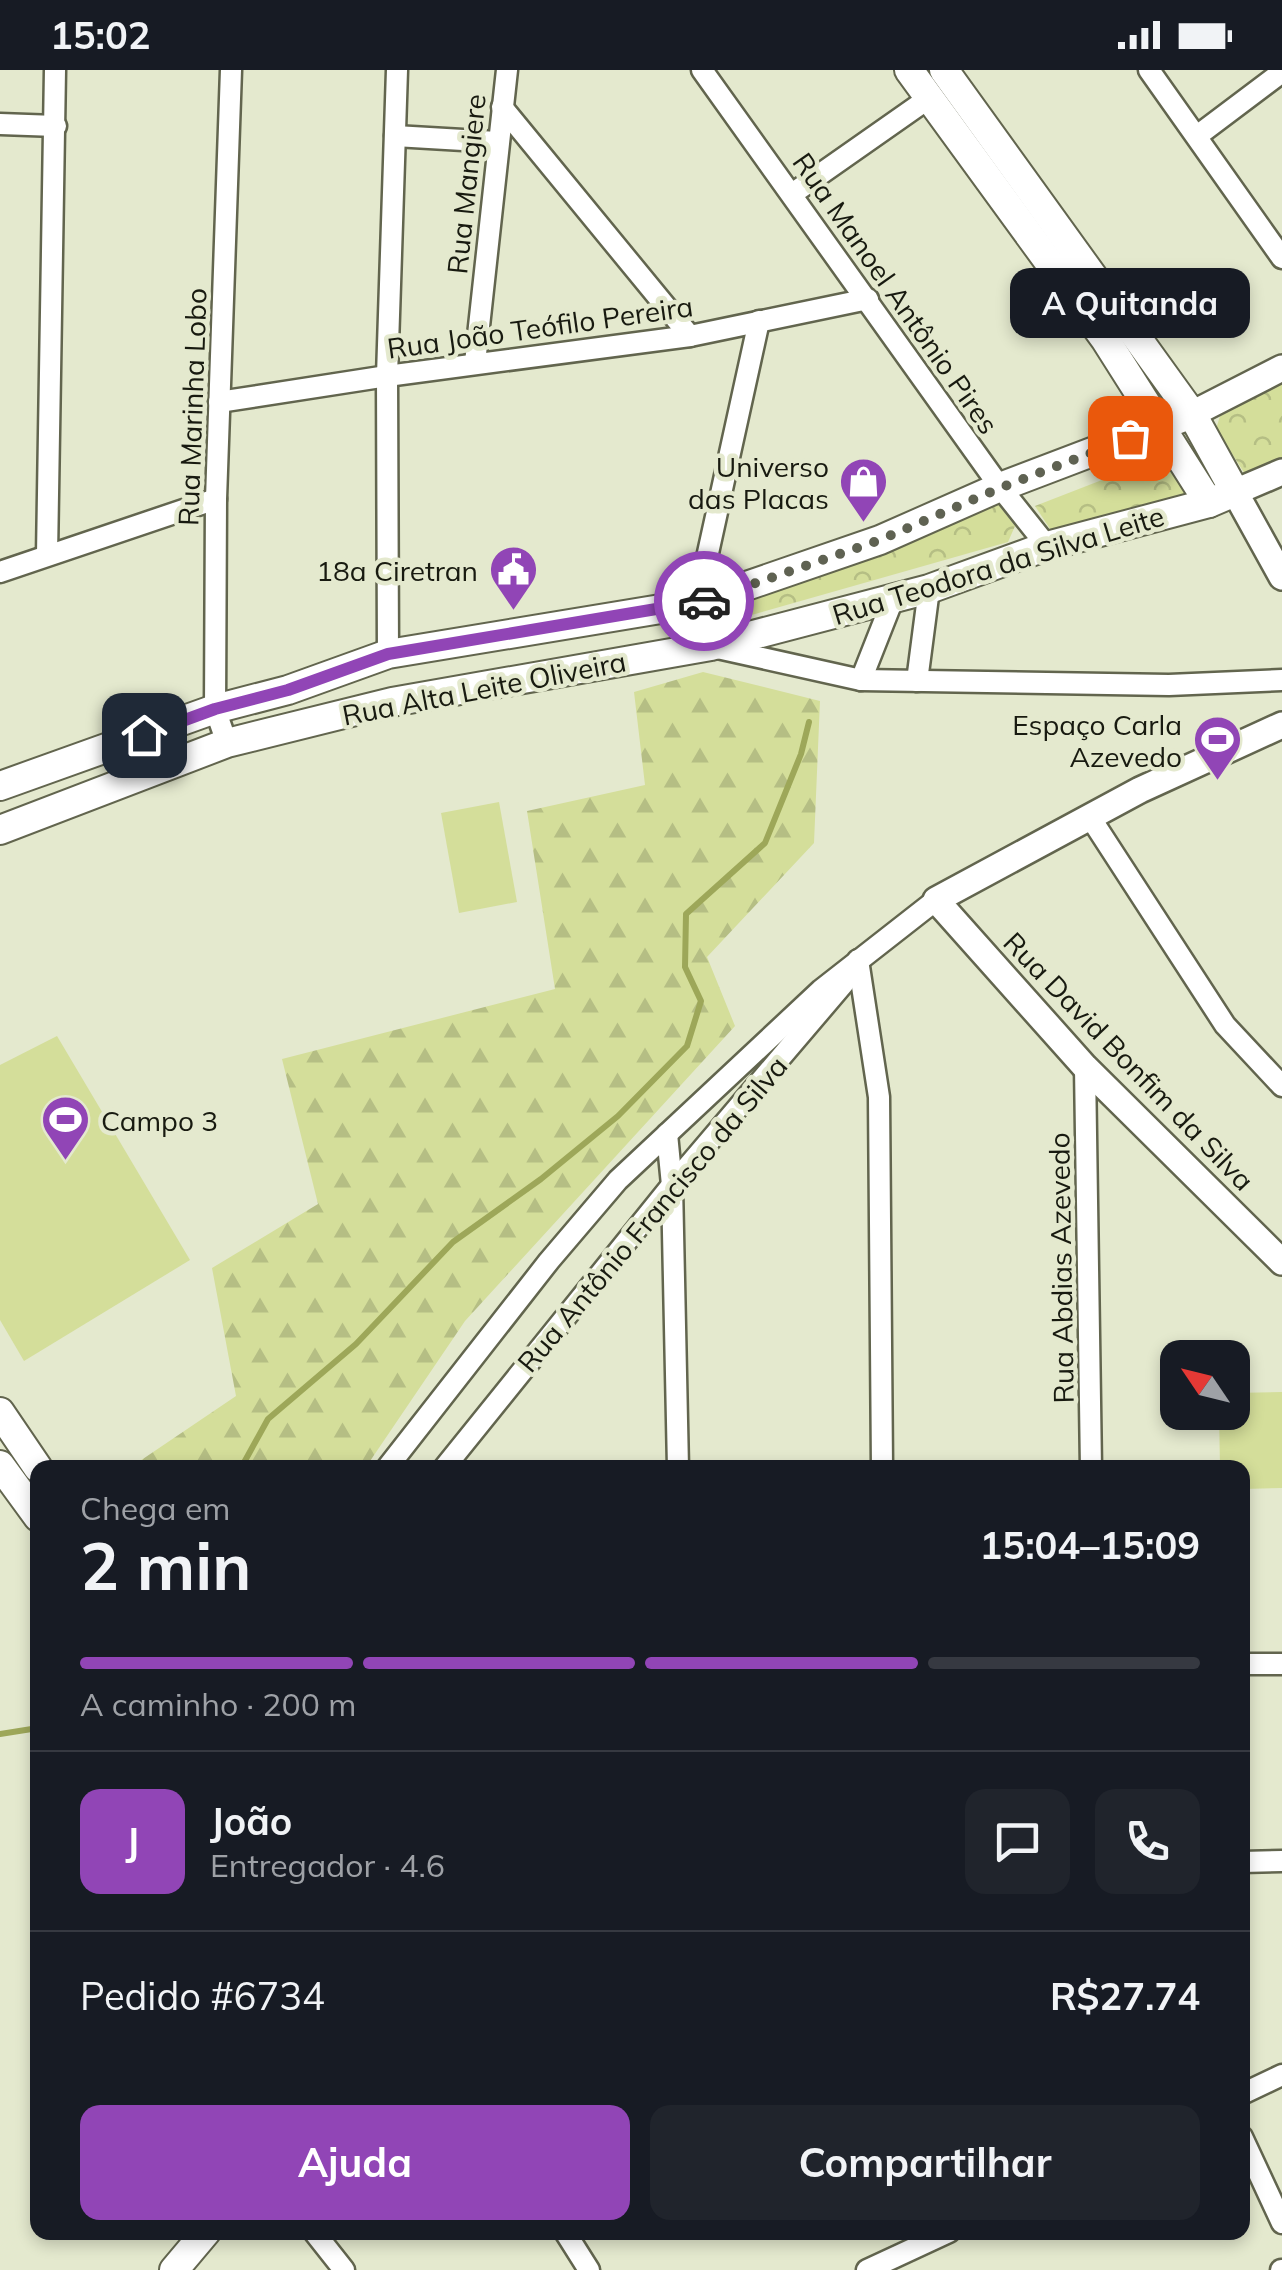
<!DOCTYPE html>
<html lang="pt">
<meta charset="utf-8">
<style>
:root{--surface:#171b24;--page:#20242c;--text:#f1f3f6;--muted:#9ea1a6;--line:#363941;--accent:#9145b6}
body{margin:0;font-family:Mulish,sans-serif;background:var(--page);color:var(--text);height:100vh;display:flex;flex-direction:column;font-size:38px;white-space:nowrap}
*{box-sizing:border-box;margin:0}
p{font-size:32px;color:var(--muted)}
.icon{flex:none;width:55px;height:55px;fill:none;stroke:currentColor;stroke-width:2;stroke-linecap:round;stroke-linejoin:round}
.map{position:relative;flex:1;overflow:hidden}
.sheet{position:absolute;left:30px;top:1390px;width:1220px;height:780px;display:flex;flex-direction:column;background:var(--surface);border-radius:20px;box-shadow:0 5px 15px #0003}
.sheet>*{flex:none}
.needle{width:65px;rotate:305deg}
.fabs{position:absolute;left:1160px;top:1270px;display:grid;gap:20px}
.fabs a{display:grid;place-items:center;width:90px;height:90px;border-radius:20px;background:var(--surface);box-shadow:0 5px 15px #0003;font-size:50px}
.pin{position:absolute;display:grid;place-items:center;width:85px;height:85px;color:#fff;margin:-42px;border-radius:20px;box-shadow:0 5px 15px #0006}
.courier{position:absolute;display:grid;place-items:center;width:100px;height:100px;margin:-50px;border:8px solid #9145b6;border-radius:50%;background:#fff;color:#222;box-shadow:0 2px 12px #0007}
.bubble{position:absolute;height:70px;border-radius:20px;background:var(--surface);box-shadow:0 5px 15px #0003;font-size:32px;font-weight:700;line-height:70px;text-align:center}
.summary em{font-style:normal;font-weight:700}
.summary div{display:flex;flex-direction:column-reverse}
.summary{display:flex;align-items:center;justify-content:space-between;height:170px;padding:0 50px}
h1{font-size:65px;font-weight:700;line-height:75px}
.bar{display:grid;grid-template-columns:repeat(4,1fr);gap:15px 10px;align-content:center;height:120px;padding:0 50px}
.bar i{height:12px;border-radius:8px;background:var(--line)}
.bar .on{background:var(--accent)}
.bar p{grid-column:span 4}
.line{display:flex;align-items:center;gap:25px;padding:0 50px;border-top:2px solid var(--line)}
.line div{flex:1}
.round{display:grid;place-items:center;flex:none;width:105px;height:105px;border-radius:20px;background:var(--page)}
.primary-button{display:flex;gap:20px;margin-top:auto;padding:20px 50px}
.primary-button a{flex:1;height:115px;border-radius:20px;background:var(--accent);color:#fff;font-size:40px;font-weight:700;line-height:115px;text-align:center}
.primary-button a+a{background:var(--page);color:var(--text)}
.status{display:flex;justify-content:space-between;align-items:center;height:70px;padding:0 50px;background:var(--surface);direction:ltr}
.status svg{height:28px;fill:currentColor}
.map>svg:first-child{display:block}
.grass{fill:#d4de9a}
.forest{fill:url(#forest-firs)}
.park{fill:url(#park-crowns)}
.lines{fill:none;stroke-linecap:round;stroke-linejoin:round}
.stream{stroke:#9da759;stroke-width:6}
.minor-casing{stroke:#62654e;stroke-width:25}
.tertiary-casing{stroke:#62654e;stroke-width:30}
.secondary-casing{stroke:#62654e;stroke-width:32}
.minor{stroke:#fff;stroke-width:20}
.tertiary{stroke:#fff;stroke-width:25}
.secondary{stroke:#fff;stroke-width:28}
.done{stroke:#5f6252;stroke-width:10;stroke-dasharray:0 18}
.route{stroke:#9145b6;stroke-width:12}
.labels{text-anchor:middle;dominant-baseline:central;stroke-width:9;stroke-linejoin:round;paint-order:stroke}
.street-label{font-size:28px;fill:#181a10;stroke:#e4e9ce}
.poi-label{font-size:28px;fill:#181a10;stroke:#e4e9ce;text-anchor:end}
</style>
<div class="status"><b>15:02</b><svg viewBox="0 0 49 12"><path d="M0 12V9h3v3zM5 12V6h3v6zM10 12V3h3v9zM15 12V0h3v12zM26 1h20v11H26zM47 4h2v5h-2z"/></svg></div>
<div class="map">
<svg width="1282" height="2200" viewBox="0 0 1282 2200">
<defs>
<pattern id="forest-firs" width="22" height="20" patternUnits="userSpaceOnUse" patternTransform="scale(2.5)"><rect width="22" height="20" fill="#d4de9a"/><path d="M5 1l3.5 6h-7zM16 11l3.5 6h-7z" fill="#b5be84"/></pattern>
<pattern id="park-crowns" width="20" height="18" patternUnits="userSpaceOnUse" patternTransform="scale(2.5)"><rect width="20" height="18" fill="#d4de9a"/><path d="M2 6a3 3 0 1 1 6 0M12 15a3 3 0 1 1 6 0" fill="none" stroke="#b5be84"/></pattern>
</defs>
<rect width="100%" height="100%" fill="#e4e9ce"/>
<g class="grass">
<polygon points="499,732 517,832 459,843 441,743"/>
<polygon points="57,966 190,1190 24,1291 0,1250 0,995"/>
<polygon points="1282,1322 1282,1418 1243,1419 1242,1398 1220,1397 1219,1343 1232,1342 1233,1323"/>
</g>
<polygon class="forest" points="703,602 820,631 814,773 707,887 735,956 465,1251 366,1397 131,1397 236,1326 212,1198 318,1134 282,989 555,919 527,741 645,715 634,622"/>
<g class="park">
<polygon points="1282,311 1282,387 1245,404 1216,359 1220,346"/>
<polygon points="1174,382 1205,430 1056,468 1035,436"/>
<polygon points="998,434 1015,456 1008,472 734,550 717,540"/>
</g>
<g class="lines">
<g class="stream">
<polyline points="241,1398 268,1349 356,1274 453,1172 541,1109 618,1046 687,976 701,931 685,897 686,844 765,773 801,684 809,652"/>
<polyline points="0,1664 38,1658"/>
</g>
<defs>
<g id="minor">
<polyline points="702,0 1000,417 1047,476"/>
<polyline points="1149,0 1282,188"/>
<polyline points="502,37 690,266"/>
<polyline points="0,54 56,56"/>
<polyline points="395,66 497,72"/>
<polyline points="1197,66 1282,2"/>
<polyline points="792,124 929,28"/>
<polyline points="475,293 507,0"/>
<polyline points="219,332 387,306 690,266 868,229"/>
<polyline points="47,485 55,0"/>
<polyline points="0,502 216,429"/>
<polyline points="697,533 759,251"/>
<polyline points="713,577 861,610 1169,615 1282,610"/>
<polyline points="388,584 387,306 397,0"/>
<polyline points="861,610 893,529"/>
<polyline points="917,611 929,519"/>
<polyline points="227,673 215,639 216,429 231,0"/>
<polyline points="1090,747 1225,955 1282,1016"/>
<polyline points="858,890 879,1027 882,1398"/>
<polyline points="1085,997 1091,1398"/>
<polyline points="667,1064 672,1115 678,1398"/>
<polyline points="387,1398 549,1191 618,1110 821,920 936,830"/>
<polyline points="444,1398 672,1115 844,913"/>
<polyline points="1242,1594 1282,1594"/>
<polyline points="1242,1792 1282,1791"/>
<polyline points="1242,2024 1282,2005"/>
<polyline points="1242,2067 1282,2153"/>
<polyline points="314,2162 344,2200"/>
<polyline points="565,2162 589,2200"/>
<polyline points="867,2200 949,2162"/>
<polyline points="1281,2200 1282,2200"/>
</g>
<g id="tertiary">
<polyline points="1192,344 1282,298"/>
<polyline points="1282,402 1235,422 1282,507"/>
<polyline points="1282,655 1140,720 936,830 1085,997 1282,1192"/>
</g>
<g id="secondary">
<polyline points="909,0 1105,269 1209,433"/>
<polyline points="0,716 215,639 288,620 388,584 697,533 880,470 1000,417 1192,344"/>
<polyline points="0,760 227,673 392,632 711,576 929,519 1047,476 1209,433 1235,422 1192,344 944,0"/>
<polyline points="0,1342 38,1398"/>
<polyline points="0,1395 38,1447"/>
<polyline points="174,2200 206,2162"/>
</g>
</defs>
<use href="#minor" class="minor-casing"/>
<use href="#tertiary" class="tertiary-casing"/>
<use href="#secondary" class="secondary-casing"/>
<use href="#minor" class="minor"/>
<use href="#tertiary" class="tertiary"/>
<use href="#secondary" class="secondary"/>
</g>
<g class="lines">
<polyline class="done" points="704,531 880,470 1000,418 1130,368"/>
<polyline class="route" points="144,665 215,639 288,620 388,584 704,531"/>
</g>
<defs>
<symbol id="shop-pin" viewBox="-11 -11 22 30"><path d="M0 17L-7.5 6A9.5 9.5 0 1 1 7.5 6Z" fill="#9145b6" stroke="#e4e9ce"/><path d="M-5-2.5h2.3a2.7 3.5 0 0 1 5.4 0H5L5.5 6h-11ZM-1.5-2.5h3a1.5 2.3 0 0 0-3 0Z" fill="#fff"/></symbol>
<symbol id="civic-pin" viewBox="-11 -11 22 30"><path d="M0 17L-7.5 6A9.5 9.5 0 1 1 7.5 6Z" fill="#9145b6" stroke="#e4e9ce"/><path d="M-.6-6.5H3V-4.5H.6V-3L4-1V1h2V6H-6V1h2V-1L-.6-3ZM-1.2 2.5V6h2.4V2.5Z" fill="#fff"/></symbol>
<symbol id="stadium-pin" viewBox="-11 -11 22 30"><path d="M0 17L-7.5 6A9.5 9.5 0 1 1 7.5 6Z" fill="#9145b6" stroke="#e4e9ce"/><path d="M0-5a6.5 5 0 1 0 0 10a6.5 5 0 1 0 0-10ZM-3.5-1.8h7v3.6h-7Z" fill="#fff"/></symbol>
</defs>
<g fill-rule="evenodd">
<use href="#shop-pin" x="836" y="384" width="55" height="75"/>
<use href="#civic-pin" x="486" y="472" width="55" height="75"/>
<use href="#stadium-pin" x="1190" y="642" width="55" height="75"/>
<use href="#stadium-pin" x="38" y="1022" width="55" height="75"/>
</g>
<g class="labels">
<g class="street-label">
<text transform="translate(466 114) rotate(-84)">Rua Mangiere</text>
<text transform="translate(896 223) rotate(55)">Rua Manoel Antônio Pires</text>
<text transform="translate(540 257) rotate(-8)">Rua João Teófilo Pereira</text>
<text transform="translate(192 337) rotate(-88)">Rua Marinha Lobo</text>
<text transform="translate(998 495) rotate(-17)">Rua Teodora da Silva Leite</text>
<text transform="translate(484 618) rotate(-11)">Rua Alta Leite Oliveira</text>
<text transform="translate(1129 991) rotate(46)">Rua David Bonfim da Silva</text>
<text transform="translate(652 1144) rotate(-50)">Rua Antônio Francisco da Silva</text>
<text transform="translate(1061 1198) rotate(-91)">Rua Abdias Azevedo</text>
</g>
<g class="poi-label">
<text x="829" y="396">Universo<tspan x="829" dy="32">das Placas</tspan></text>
<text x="478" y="500">18a Ciretran</text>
<text x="1182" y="654">Espaço Carla<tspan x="1182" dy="32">Azevedo</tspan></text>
<text x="101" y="1050" text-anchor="start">Campo 3</text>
</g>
</g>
</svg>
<div class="fabs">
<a><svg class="needle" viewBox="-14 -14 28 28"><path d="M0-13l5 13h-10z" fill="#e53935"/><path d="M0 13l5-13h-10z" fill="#9ea1a6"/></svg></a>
</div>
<div class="pin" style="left:1130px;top:368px;background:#ea580c"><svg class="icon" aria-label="bag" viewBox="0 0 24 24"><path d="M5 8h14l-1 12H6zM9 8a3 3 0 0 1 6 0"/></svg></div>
<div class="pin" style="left:144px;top:665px;background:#1f2937"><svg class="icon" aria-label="home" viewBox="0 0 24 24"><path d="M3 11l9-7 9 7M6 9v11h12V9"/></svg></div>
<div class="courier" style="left:704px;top:531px"><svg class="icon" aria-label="car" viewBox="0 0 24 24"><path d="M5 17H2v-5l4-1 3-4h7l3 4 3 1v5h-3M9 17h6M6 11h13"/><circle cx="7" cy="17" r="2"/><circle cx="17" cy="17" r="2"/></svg></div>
<div class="bubble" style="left:1010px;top:198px;width:240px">A Quitanda</div>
<section class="sheet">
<div class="summary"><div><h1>2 min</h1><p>Chega em</p></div><em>15:04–15:09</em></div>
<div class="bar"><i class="on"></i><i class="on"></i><i class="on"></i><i></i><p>A caminho · 200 m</p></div>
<div class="line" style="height:180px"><b class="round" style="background:var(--accent);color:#fff">J</b><div><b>João</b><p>Entregador · 4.6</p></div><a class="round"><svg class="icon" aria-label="chat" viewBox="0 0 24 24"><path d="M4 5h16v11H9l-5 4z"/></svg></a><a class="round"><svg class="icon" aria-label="phone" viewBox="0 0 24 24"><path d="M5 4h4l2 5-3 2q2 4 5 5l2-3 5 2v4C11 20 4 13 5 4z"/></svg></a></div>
<div class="line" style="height:130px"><div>Pedido #6734</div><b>R$27.74</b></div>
<div class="primary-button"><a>Ajuda</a><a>Compartilhar</a></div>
</section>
</div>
